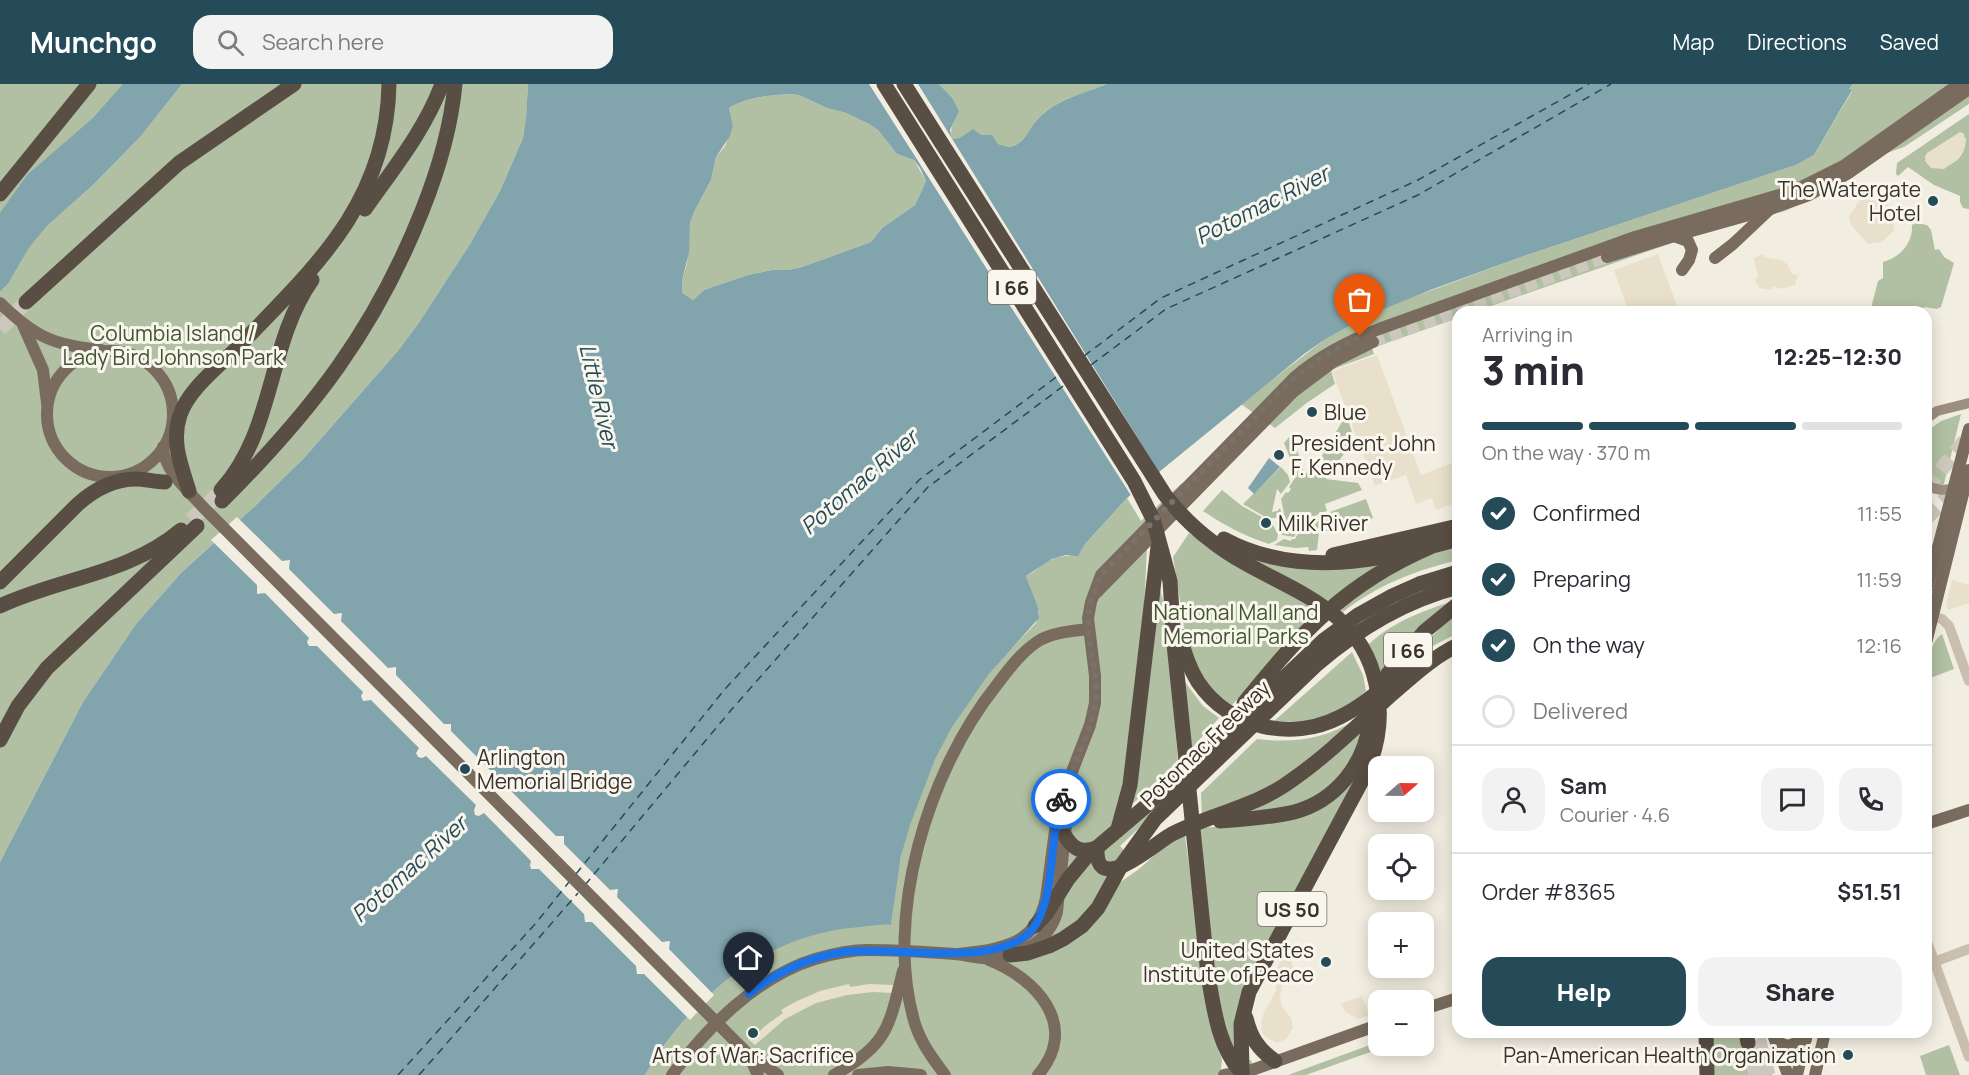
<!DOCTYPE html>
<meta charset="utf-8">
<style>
:root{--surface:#fff;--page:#f2f2f3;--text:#2b2b33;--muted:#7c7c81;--line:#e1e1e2;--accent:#244b57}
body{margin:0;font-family:Manrope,sans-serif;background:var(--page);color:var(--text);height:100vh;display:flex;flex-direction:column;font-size:22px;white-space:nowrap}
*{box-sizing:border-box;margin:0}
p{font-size:20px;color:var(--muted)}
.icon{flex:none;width:33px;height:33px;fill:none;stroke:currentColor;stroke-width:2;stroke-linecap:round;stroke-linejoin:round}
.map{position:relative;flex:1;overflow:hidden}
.details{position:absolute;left:1452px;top:222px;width:480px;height:732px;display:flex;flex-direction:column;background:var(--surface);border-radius:18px;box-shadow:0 3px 15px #0003}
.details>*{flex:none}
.needle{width:39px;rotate:70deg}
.controls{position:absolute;left:1368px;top:672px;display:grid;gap:12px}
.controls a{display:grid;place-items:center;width:66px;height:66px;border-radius:12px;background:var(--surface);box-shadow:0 3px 15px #0003;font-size:30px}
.pin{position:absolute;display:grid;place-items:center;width:51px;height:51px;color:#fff;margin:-62px -26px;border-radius:50% 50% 50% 0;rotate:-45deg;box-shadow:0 0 6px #0007}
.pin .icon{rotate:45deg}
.courier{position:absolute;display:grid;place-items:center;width:60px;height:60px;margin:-30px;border:4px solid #1a73e8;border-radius:50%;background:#fff;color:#222;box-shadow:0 2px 8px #0007}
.headline em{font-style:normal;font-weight:800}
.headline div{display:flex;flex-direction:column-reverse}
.headline{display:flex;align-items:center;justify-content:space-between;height:102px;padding:0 30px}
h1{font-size:39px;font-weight:800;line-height:45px}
.bar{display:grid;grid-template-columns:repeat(4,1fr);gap:9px 6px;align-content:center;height:72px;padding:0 30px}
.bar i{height:8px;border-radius:4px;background:var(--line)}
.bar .selected{background:var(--accent)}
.bar p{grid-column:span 4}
.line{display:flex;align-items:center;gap:15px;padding:0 30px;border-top:2px solid var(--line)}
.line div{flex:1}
.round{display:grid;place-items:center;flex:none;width:63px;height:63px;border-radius:18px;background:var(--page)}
ol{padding:0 30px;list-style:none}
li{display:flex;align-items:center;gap:18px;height:66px}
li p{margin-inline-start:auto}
li .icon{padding:6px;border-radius:50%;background:var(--accent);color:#fff;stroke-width:4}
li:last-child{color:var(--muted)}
li i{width:33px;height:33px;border:3px solid var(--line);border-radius:50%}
.button{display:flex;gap:12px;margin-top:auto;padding:12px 30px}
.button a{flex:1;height:69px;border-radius:18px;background:var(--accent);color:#fff;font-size:24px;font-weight:800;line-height:69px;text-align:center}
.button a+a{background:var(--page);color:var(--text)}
header{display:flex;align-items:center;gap:36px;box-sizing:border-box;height:84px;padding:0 30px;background:var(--accent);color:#fff}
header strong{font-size:28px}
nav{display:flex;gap:33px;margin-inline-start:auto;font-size:21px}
.search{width:420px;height:54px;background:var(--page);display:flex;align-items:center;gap:15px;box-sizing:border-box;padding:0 21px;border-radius:18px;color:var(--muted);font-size:22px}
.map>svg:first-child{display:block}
.green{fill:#b1c0a2;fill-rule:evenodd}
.plaza{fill:#e8e0ca}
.water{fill:#82a4ad;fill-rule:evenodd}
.pier{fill:#f2ede1}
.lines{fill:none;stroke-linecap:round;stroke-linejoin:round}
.ferry{stroke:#244b57;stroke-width:1.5;stroke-dasharray:8 6;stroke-linecap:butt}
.primary-tunnel{stroke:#cdc8bd;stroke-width:12;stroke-dasharray:12 6;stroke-linecap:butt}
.motorway-tunnel{stroke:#cdc8bd;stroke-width:15;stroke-dasharray:15 8;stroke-linecap:butt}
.tertiary{stroke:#cabfae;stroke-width:10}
.secondary{stroke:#9d8f7f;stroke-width:10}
.primary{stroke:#796c5e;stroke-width:12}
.motorway{stroke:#594e43;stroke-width:15}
.done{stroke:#7a736b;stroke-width:6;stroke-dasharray:0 10.8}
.route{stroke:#1a73e8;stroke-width:8}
.poi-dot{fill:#244b57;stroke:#f9f6ee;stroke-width:2}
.labels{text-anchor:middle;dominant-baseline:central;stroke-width:6;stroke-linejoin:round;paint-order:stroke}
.shield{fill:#f9f6ee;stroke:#736d66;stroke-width:1.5}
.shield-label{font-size:20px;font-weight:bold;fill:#39322b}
.poi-label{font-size:21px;fill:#39322b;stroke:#f9f6ee;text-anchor:start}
.park-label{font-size:21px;fill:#415531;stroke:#f9f6ee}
.street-label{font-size:21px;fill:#39322b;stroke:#f9f6ee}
.water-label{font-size:22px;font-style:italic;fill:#244b57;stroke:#f9f6ee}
</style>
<header>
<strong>Munchgo</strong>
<div class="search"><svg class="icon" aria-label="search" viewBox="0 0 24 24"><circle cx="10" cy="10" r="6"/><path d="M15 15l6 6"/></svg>Search here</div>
<nav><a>Map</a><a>Directions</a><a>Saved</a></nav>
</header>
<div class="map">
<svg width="1969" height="991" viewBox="0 0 1969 991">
<rect width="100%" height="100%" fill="#f2ede1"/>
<g class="green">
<polygon points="0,0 126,0 0,139"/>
<polygon points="182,0 528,0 526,33 523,54 500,107 470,160 418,240 397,268 304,374 255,422 181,489 136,540 83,618 0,778 0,208 8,200 29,164 47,142 93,101 141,52"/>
<path d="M939,0h168c-19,8 -44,14 -61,27 -14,11 -18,31 -36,36l-12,-3 -6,-8 -40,3c-2,-9 0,-11 2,-20 2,-15 -5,-24 -15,-35z"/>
<polygon points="1853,0 1969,0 1969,20 1904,63 1884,70 1804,118 1785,127 1686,154 1474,228 1458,228 1458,234 1372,264 1374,270 1331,286 1335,300 1308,318 1275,344 1241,320 1324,256 1369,231 1394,220 1524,172 1796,81 1814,71 1852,7 1849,5"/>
<path d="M791,10l8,1 28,13 19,5 23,11 9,6 19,24 17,6 12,21 -11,24 -33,23 -11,14 -69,25 -14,3h-16l-24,5 -44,15 -11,10 -11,-6v-13l5,-18 3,-40 4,-11 17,-32 5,-23 9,-11 8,-21 -4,-17c17,-11 42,-13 62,-14z"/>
<path d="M1969,30v95l-6,-1 -3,-6v-6l-26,-11 -26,-18 -10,9 -2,-2 1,-11zM1966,54c-2,24 -14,29 -36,27l-5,-8 2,-4z"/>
<path d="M1916,139l11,2 4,5 4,20 4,-1 5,8 10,6 -13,44 -4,2 -12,-2 -13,5h-42l8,-31 5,-3v-16c17,-5 30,-18 29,-37z"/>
<polygon points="1961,330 1944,400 1935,401 1926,397 1926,348 1941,337"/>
<polygon points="1346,331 1353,351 1347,353 1351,365 1346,367 1326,395 1358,399 1362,406 1325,420 1327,427 1302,437 1294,453 1282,451 1276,440 1284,429 1281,415 1286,408 1288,409 1291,405 1289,403 1297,391 1284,359 1292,350 1305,391 1316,376 1319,377"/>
<polygon points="1281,383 1288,391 1290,398 1281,410 1277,405 1272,428 1277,427 1280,424 1281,428 1276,434 1267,434 1243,420"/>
<path d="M1182,399l11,16 -46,49 -5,101 -19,154 -7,19 -34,31 27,21 6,12c8,-6 16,-11 24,-17 14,-11 28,-30 46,-33l25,184 12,40 -1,10 30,-10 5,15h-611c52,-89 141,-155 246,-150 3,-22 6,-45 10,-68 13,-65 45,-133 88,-184 15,-17 31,-33 47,-50l3,-10 -13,-37c7,-3 11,-7 17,-12 11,-7 23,-9 35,-9l7,-11 42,-46 14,23z"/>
<path d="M1222,406l20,16 29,16 7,12 -1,6 -8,4c-25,-8 -45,-19 -66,-33z"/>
<polygon points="1366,415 1373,434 1363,439 1319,449 1317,466 1309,467 1308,463 1296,464 1274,461 1284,455 1291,457 1292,455 1295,455 1305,437"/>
<polygon points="1189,449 1319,528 1230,623 1196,588 1186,555 1173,473"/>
<polygon points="1215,458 1267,477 1389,477 1331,518"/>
<path d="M1458,460v16c-41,10 -81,25 -115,52l-5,-5 74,-47z"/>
<polygon points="1157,495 1164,519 1178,677 1128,724"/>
<path d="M1450,518l-69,70 -12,-28c24,-22 51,-32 81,-42z"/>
<polygon points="1458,530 1458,549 1423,567 1421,564 1442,542"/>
<path d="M1942,550l12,35 -21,8 -7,-1c2,-13 4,-34 16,-42z"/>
<polygon points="1352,568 1363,591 1366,607 1350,621 1319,637 1273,638"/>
<polygon points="1185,598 1203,622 1219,634 1191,665"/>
<path d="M1355,636l-76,65 -77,33 -1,-25 56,-54c36,4 66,1 98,-19z"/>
<polygon points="1367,638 1355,678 1319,714 1255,730 1245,726"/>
<polygon points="1369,668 1248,897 1242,973 1221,952 1200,744 1271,739 1304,729"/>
<polygon points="1175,710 1120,762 1125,767 1116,778 1108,779 1101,767 1129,742"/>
<polygon points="1713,948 1739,948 1743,961 1765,952 1771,974 1772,991 1712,991"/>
<polygon points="1378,958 1378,962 1387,962 1306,991 1288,991"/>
<polygon points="1949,961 1960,991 1926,991 1920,972"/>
</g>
<g class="plaza">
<polygon points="1960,48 1964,50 1965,58 1964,66 1957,76 1944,85 1931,84 1925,77 1927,69"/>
<polygon points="1878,111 1884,113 1890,124 1893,131 1894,146 1882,158 1868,160 1851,141 1849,133 1859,117 1870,112"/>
<polygon points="1658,170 1679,228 1629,228 1614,186"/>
<polygon points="1763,170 1764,173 1780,176 1787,180 1792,190 1798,191 1795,201 1781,205 1773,202 1772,206 1759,204 1755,197 1758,192 1754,174"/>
<polygon points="1377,271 1421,391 1458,377 1458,418 1436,426 1432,414 1416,420 1406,391 1375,402 1332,287"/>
<polygon points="1952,496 1969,501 1969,519 1948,526 1946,520"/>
<polygon points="1289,872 1293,883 1284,895 1280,911 1282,923 1291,934 1293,944 1286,955 1277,959 1266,953 1262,948 1261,939 1264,928 1276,907 1277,884 1280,878"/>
<polygon points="849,900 850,903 869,900 893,901 892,909 873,908 847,911 816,919 785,935 755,961 748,955 751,951 754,953 765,942 783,929 781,926 795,918 820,907"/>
<polygon points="1362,912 1369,931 1358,935 1346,928 1341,920"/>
</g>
<g class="water">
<polygon points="123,0 182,0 141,52 93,101 47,142 29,164 8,200 0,208 0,129 27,91 93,34"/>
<path d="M528,0h411l13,14 7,13 -9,19 2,9 8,-1 13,-9 8,6h11l6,9 12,3c16,-4 18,-18 29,-29 16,-18 46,-25 68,-34h746l-4,5 3,1 -38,65 -18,10 -272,91 -91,33 -64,26 -45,25 -20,14 -145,118 -32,26 -42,46 -7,12 -12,-1 -14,4 -26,17 12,32 1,10 -51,57 -36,52 -17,32 -25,66 -9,31 -10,69c-11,-1 -21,1 -31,2 -92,6 -169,69 -215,148h-645v-213l83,-160 53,-78 45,-51 74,-67 49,-48 93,-106 21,-28 52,-80 30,-53 23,-53 3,-21zM791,10l8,1 28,13 19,5 23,11 9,6 19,24 17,6 6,8 6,13 -11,24 -33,23 -11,14 -69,25 -14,3h-16l-24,5 -44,15 -11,10 -11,-7v-12l7,-29 1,-29 4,-11 17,-32 5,-23 14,-21 3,-11 -4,-17c17,-11 42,-13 62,-14z"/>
<polygon points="1269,374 1280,383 1254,410 1248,404"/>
</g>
<g class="pier">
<polygon points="869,0 918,0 1157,385 1159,389 1139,404 1132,413"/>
<polygon points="237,433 282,477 290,476 289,485 334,530 342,529 341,537 388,584 396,583 396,591 444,640 451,640 451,647 501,697 508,697 508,704 556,752 564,752 564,760 610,806 618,805 617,813 662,858 670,857 669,865 714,911 690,936 644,890 637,890 636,882 592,838 585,838 584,830 539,785 531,785 530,781 531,777 484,729 479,732 475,731 474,726 476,721 426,672 422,674 418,673 416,669 419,664 371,616 363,617 361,612 363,608 317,562 309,562 307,558 309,554 265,509 257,510 257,501 211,456"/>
</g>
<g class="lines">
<g class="ferry">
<polyline points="1084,272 1161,214 1418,96 1589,0"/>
<polyline points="1091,281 1166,225 1418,111 1611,0"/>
<polyline points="576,790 725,605 919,396 1059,291"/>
<polyline points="585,801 732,625 928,403 1066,300"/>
<polyline points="398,991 536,839 569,798"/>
<polyline points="419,991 578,809"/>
</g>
<polyline class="primary-tunnel" points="1373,258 1607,173"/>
<g class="motorway-tunnel">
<polyline points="0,245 26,218"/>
<polyline points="1926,404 1969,352"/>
<polyline points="1926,434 1958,403"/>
<polyline points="191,436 217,411"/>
<polyline points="1758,955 1768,991"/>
<polyline points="1748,959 1756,991"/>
</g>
<g class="tertiary">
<polyline points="1926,530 1942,535 1949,542 1969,597"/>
<polyline points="1926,855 1969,973"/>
<polyline points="1926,881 1969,865"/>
</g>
<g class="secondary">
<polyline points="1926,335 1937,327 1969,319"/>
<path d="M1926,401c11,6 23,6 34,1"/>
</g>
<g class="primary">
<polyline points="1674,152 1688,157 1692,166 1689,176 1682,186"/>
<polyline points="1607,173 1674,152 1770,125 1809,111 1847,90 1969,5"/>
<polyline points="1715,174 1733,160 1768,127"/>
<path d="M0,219c35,34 53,42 101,47"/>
<polyline points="23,241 43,286 47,319"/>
<circle cx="110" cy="330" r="63"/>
<path d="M163,363c2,25 24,42 39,59l545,547 31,22"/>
<polyline points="1096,509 1293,308 1333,278 1373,258"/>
<polyline points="1926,509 1969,345"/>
<polyline points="1926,559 1969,386"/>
<polyline points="1926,740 1969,726"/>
<path d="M958,870c41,-5 78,-7 88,-56l12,-90 32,-83 5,-22v-27l-7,-58 3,-16 10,-27 194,-198c25,-22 53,-36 84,-48l256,-92 158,-46 52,-26 114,-81"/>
<path d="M989,876c48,19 91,66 49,115"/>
<polyline points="1424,925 1458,914"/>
<polyline points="1772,948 1788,991"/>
<polyline points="1776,958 1788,962 1806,955"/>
<polyline points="749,972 758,991"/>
<path d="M672,991c35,-48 85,-98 143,-116 17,-5 35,-9 53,-9 29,0 58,2 87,4 10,1 21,4 31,4 31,1 63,-16 71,-46l11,-107 3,-16"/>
<path d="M834,991c54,-30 55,-48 69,-104"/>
<polyline points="858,991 888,988 921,991"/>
<path d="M945,991c-12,-16 -24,-32 -30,-51 -32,-107 13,-253 81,-338 12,-16 26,-35 44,-46 14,-8 33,-9 48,-11"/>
<polyline points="1224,991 1242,989"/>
<polyline points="1238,991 1378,941"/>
<polyline points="1797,991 1807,948"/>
<polyline points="1815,991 1825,948"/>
</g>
<g class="motorway">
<path d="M884,0l250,397 19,38 17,62 4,63 34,331c6,34 10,72 34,98"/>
<path d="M904,0l261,411c14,18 31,35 49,48 60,46 144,55 162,141 7,31 3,60 -10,89l-117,219 -8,32 1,49"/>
<polyline points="0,110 89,0"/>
<path d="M365,125c28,-40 60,-79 77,-125"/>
<polyline points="26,218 179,79 294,0"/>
<path d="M221,406c54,-59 46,-146 91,-210"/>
<path d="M189,407c-8,-26 -18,-49 -9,-76 9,-26 37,-47 56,-66 77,-80 151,-145 153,-265"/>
<path d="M222,417c90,-90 153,-171 200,-290 16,-40 29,-84 33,-127"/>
<path d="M1224,455c74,40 158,22 234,0"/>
<polyline points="1333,471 1458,442"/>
<path d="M0,498l78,-78c17,-15 35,-25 58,-25 9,0 19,3 29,3"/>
<path d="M0,522c60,-28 129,-32 181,-76"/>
<path d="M1180,552c4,16 9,32 18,46 31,46 93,60 142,35 31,-15 56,-43 85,-62"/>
<polyline points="1387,591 1425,547 1458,520"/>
<path d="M1244,619c57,-70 100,-119 186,-156"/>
<polyline points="0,656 18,622 47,584 197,442"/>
<path d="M1220,737c24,-2 50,-3 74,-9 42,-11 71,-48 76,-91"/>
<polyline points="1118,745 1130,701 1158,463"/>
<path d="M1065,752c9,14 16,17 32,12"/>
<path d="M1097,764c-2,51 59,-6 75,-14 39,-20 84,-27 120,-54 36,-25 68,-57 100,-86 21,-18 41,-37 66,-49"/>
<polyline points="1035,842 1046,830 1068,795 1087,772 1165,706 1324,556 1358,531 1392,512 1419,500 1458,488"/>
<path d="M1010,871l18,-2 21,-7 14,-7 19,-13 16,-18 23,-42 34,-47 161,-154c42,-36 88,-64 142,-78"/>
<path d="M1246,934c5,20 12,31 29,43"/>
<polyline points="1706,948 1707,991"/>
<polyline points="1746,948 1748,959"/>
</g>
</g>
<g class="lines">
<path class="done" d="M1061,715c11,-33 31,-65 35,-101 2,-26 -8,-52 -8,-78 0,-16 7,-31 13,-45l186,-191 33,-26 40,-22"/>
<path class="route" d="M749,910c28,-22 60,-37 95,-42 48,-7 164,20 192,-28 20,-35 13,-85 25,-125"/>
</g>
<g class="poi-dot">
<circle cx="1933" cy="117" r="6"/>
<circle cx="1312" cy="328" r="6"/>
<circle cx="1279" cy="371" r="6"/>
<circle cx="1266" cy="439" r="6"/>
<circle cx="465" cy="685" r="6"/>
<circle cx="1326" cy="878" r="6"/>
<circle cx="753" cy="949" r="6"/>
<circle cx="1848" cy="971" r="6"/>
</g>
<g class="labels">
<g class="shield">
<rect x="988" y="186" width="48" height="34" rx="4.5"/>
<rect x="1384" y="549" width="48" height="34" rx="4.5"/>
<rect x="1257.5" y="808" width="69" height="34" rx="4.5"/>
</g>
<g class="shield-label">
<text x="1012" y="203">I 66</text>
<text x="1408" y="566">I 66</text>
<text x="1292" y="825">US 50</text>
</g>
<g class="poi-label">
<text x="1921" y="105" text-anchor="end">The Watergate<tspan x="1921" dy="24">Hotel</tspan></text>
<text x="1324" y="328">Blue</text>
<text x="1291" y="359">President John<tspan x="1291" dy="24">F. Kennedy</tspan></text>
<text x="1278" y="439">Milk River</text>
<text x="477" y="673">Arlington<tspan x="477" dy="24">Memorial Bridge</tspan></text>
<text x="1314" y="866" text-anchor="end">United States<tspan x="1314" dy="24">Institute of Peace</tspan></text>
<text x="753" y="971" text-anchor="middle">Arts of War: Sacrifice</text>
<text x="1836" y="971" text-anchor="end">Pan-American Health Organization</text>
</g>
<g class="park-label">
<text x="173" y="249">Columbia Island /<tspan x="173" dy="24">Lady Bird Johnson Park</tspan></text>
<text x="1236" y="528">National Mall and<tspan x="1236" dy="24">Memorial Parks</tspan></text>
</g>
<g class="street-label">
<text transform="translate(1205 659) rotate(-44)">Potomac Freeway</text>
</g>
<g class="water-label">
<text transform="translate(1262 121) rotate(-27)">Potomac River</text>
<text transform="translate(599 312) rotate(77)">Little River</text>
<text transform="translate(859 398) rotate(-41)">Potomac River</text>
<text transform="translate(409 785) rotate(-42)">Potomac River</text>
</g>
</g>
</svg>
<div class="controls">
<a><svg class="needle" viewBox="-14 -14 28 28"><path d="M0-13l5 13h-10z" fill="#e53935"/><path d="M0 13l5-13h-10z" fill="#7c7c81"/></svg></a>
<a><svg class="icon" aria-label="locate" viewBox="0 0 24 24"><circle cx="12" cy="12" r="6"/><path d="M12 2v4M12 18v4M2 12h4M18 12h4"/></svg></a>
<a>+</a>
<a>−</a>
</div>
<div class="pin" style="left:1360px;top:252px;background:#ea580c"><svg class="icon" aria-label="bag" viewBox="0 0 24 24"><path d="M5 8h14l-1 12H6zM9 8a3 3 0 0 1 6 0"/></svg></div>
<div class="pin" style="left:749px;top:910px;background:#1f2937"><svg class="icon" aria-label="home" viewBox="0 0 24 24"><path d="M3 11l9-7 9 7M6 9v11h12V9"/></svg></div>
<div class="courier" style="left:1061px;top:715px"><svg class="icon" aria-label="bike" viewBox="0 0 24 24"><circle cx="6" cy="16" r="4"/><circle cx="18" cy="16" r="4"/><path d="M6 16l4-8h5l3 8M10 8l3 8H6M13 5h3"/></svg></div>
<section class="details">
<div class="headline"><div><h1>3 min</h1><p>Arriving in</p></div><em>12:25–12:30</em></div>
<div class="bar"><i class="selected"></i><i class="selected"></i><i class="selected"></i><i></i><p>On the way · 370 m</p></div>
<ol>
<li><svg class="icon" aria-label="check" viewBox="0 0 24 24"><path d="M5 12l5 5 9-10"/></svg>Confirmed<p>11:55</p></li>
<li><svg class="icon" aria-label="check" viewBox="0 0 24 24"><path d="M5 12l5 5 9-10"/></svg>Preparing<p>11:59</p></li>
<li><svg class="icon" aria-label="check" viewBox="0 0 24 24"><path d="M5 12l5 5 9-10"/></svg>On the way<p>12:16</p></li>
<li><i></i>Delivered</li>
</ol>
<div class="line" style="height:108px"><a class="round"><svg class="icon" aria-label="person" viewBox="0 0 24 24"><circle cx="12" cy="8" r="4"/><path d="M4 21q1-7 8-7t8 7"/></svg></a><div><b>Sam</b><p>Courier · 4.6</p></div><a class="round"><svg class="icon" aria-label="chat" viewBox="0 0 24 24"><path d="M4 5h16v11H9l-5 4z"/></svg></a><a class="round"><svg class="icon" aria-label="phone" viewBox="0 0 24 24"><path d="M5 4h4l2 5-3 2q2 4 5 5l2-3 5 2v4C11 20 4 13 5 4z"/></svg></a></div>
<div class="line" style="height:78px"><div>Order #8365</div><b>$51.51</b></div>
<div class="button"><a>Help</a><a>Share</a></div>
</section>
</div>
